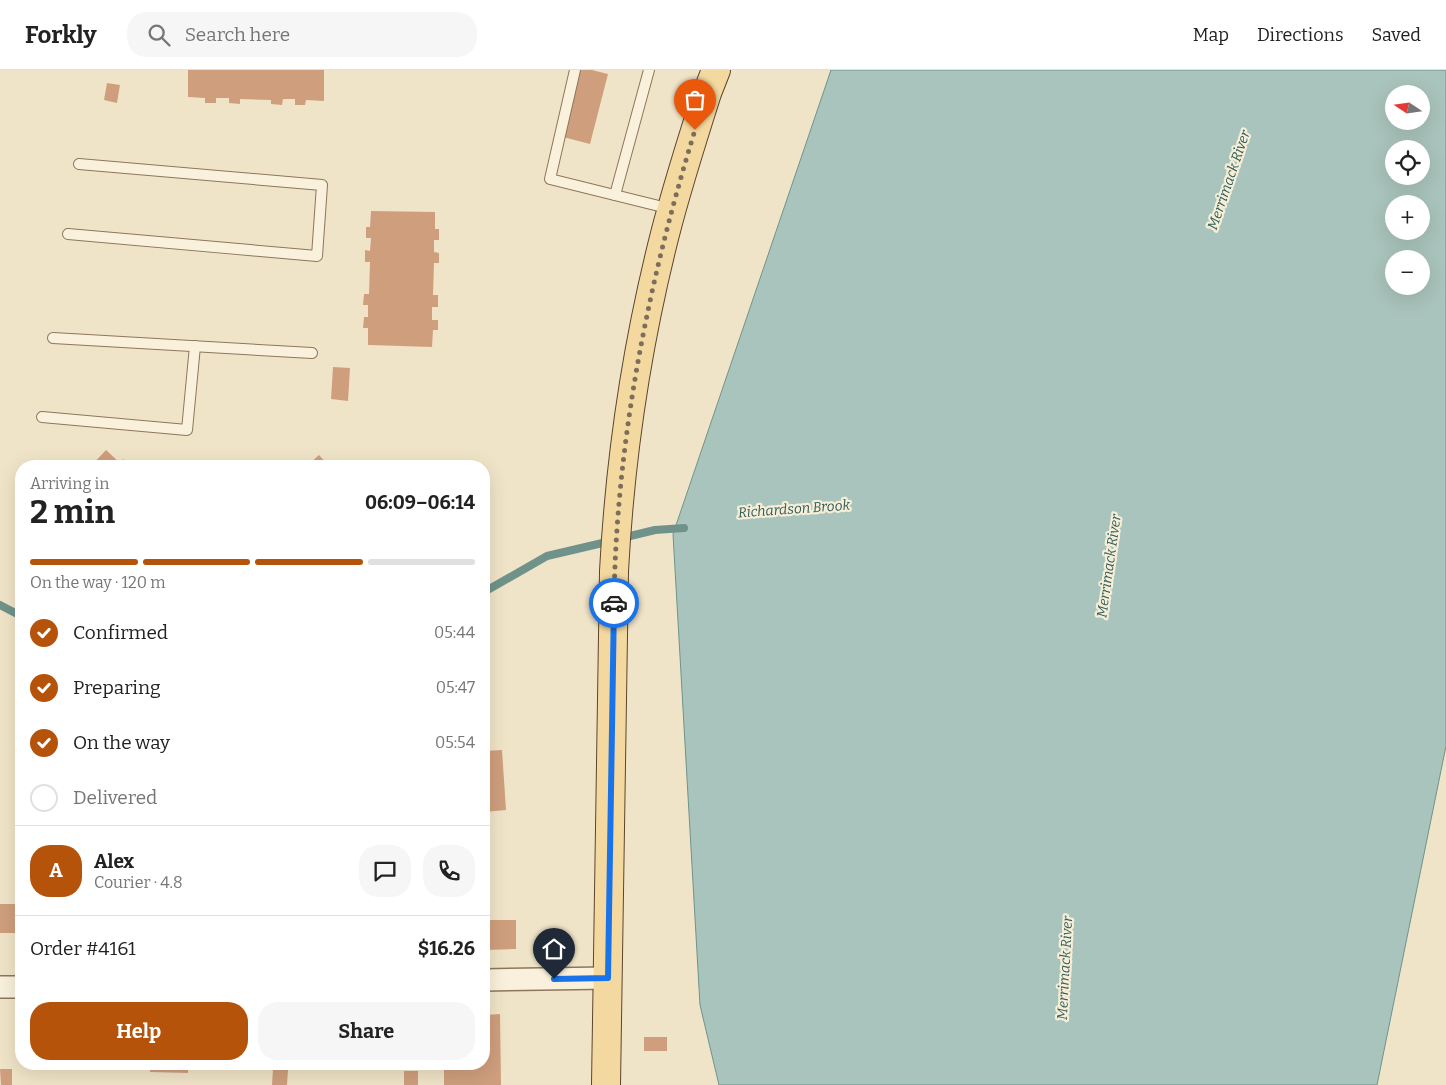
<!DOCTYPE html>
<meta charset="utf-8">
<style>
:root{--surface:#fff;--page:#f6f6f6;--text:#222;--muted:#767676;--line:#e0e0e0;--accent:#b45309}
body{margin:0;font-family:Bitter,serif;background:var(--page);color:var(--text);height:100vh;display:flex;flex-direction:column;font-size:19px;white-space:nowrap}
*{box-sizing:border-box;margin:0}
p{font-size:16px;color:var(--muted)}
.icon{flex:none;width:28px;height:28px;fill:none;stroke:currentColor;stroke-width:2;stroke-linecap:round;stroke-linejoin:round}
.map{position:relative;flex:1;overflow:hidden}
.drawer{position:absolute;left:15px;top:390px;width:475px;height:610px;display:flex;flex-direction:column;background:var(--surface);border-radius:20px;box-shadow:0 5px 20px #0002}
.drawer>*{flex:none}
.needle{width:32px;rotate:283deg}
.tools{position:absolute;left:1385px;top:15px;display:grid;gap:10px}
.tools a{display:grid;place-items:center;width:45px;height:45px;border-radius:50%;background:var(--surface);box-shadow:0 5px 20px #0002;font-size:25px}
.pin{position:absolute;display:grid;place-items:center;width:42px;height:42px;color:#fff;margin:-51px -21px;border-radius:50% 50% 50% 0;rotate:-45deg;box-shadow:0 0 5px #0007}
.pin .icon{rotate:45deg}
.courier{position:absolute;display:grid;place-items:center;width:50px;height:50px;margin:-25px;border:4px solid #1a73e8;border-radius:50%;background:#fff;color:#222;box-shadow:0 1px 6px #0007}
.summary em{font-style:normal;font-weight:700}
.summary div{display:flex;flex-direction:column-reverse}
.summary{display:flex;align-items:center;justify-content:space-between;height:85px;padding:0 15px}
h1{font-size:32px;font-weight:700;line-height:38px}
.bar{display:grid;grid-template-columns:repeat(4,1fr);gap:8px 5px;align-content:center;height:60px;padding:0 15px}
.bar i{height:6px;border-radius:4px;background:var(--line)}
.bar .on{background:var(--accent)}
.bar p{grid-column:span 4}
.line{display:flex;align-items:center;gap:12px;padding:0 15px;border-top:1px solid var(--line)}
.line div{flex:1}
.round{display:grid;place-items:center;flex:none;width:52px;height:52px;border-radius:20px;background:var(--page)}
ol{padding:0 15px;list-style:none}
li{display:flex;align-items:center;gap:15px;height:55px}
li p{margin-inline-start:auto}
li .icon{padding:5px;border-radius:50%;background:var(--accent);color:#fff;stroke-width:4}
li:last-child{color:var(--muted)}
li i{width:28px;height:28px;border:2px solid var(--line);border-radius:50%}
.action{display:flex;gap:10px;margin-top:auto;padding:10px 15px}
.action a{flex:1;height:58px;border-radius:20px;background:var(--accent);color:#fff;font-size:20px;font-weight:700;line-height:58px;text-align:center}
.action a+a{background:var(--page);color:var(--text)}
header{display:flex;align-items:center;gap:30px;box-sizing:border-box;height:70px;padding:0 25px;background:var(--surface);border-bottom:1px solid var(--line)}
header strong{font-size:24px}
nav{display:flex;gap:28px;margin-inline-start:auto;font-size:18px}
.search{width:350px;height:45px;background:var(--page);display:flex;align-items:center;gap:12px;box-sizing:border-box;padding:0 18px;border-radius:20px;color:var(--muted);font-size:19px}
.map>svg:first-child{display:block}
.water{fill:#a9c4bc;stroke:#6f938a;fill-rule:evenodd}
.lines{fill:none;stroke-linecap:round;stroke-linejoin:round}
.stream{stroke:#6f938a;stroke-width:8}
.building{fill:#cf9f7d}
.lane-casing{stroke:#8d765c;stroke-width:12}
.street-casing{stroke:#8d765c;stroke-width:24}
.primary-casing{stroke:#5b4430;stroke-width:30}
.lane{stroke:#faf1dc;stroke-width:10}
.street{stroke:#faf1dc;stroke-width:21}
.primary{stroke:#f3d9a0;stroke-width:28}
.done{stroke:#7c6e5b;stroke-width:5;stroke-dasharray:0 9}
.route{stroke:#1a73e8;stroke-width:6}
.labels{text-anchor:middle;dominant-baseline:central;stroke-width:4.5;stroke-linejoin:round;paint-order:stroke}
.water-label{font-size:14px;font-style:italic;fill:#2f5d5a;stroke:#f7eed8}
</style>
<header>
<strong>Forkly</strong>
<div class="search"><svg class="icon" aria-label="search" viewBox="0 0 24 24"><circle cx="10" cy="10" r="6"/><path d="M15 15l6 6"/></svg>Search here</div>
<nav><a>Map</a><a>Directions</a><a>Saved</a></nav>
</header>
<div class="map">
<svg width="1446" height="1015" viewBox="0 0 1446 1015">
<rect width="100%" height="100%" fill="#f0e4c8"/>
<path class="water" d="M831,0h615v676l-69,339h-658l-19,-80 -27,-471zM1394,24h27v27h-27zM1394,79h27v27h-27zM1394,134h27v27h-27zM1394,189h27v27h-27z"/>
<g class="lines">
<g class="stream">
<polyline points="622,468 655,460 684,458"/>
<polyline points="484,522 547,486 611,471"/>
<polyline points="0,535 21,546"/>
</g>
</g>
<g class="building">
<polygon points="188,0 324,0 324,31 306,30 305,35 295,35 295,29 283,29 282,35 271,34 271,30 240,29 240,34 229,33 229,28 216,28 216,33 205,33 205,28 188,27"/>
<polygon points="580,0 592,0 608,4 590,74 563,67"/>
<polygon points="107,13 120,15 117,33 104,30"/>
<polygon points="371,141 435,142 435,159 439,159 439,170 434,170 434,182 439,183 439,193 434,193 433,225 438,225 438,237 432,237 432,250 438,250 438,260 433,260 432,277 368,275 368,258 363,258 364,247 368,247 368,235 363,235 364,224 369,224 370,192 365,192 365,180 370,181 371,168 366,168 366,157 370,157"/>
<polygon points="333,297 350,298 348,331 331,329"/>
<polygon points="106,380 120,393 123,389 131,396 91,396"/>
<polygon points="319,385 329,396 307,396"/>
<polygon points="502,680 506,740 484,742 484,681"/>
<rect x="0" y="834" width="21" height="29"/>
<polygon points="484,850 516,850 516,879 484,880"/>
<polygon points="500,944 501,1015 444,1015 444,994 484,994 484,945"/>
<rect x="644" y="967" width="23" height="14"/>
<polygon points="150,994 188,994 188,1003 150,1002"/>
<polygon points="0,999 12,999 12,1015 1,1015"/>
<polygon points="273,999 288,1000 287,1015 272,1015"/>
<rect x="404" y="1001" width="14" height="14"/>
</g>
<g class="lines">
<defs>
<g id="lane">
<polyline points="575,0 550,109 671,139"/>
<polyline points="615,125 649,0"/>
<polyline points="68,164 317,186 322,115 79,94"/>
<polyline points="53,268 312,283"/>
<polyline points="42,347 187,360 195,276"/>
</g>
<g id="street">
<polyline points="484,910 608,908"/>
<polyline points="0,917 21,917"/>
</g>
<path id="primary" d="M606,1015l8,-514c6,-113 23,-227 51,-337 12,-47 27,-94 42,-141l9,-23"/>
</defs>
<use href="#lane" class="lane-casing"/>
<use href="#street" class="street-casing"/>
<use href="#primary" class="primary-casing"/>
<use href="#lane" class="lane"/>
<use href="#street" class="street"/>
<use href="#primary" class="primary"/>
</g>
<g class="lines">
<path class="done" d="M614,533c2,-160 34,-320 81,-473"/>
<polyline class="route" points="554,909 608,908 614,533"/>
</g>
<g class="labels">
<g class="water-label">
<text transform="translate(1229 110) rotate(-71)">Merrimack River</text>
<text transform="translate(794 439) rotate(-4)">Richardson Brook</text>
<text transform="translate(1109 496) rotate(-82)">Merrimack River</text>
<text transform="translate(1065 898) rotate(-87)">Merrimack River</text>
</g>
</g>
</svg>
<div class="tools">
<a><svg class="needle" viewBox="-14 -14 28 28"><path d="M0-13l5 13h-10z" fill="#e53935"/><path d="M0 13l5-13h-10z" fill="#767676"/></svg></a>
<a><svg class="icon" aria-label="locate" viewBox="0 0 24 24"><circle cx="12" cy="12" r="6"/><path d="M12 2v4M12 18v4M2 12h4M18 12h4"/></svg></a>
<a>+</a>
<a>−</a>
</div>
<div class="pin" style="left:695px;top:60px;background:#ea580c"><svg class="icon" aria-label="bag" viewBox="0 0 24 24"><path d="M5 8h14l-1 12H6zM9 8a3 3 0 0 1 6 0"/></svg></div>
<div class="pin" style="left:554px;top:909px;background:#1f2937"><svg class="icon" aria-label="home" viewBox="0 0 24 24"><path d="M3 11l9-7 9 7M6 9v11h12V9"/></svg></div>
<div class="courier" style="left:614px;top:533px"><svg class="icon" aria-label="car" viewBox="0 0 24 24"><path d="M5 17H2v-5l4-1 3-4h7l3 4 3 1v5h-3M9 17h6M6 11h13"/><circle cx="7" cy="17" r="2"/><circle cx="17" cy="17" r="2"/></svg></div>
<section class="drawer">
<div class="summary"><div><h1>2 min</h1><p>Arriving in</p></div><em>06:09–06:14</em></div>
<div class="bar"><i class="on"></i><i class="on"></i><i class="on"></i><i></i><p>On the way · 120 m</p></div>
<ol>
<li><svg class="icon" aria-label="check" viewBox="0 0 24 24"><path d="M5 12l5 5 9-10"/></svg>Confirmed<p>05:44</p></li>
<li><svg class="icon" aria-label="check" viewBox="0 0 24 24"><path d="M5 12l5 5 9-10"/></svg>Preparing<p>05:47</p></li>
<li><svg class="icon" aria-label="check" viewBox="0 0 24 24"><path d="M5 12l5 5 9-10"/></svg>On the way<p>05:54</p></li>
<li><i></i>Delivered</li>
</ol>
<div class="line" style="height:90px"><b class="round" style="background:var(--accent);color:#fff">A</b><div><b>Alex</b><p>Courier · 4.8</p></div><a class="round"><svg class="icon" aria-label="chat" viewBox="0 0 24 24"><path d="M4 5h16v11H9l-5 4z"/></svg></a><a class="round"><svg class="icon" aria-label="phone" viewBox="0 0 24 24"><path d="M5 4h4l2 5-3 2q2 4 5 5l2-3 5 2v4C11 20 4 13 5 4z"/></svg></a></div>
<div class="line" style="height:65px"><div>Order #4161</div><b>$16.26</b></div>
<div class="action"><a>Help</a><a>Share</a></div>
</section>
</div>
